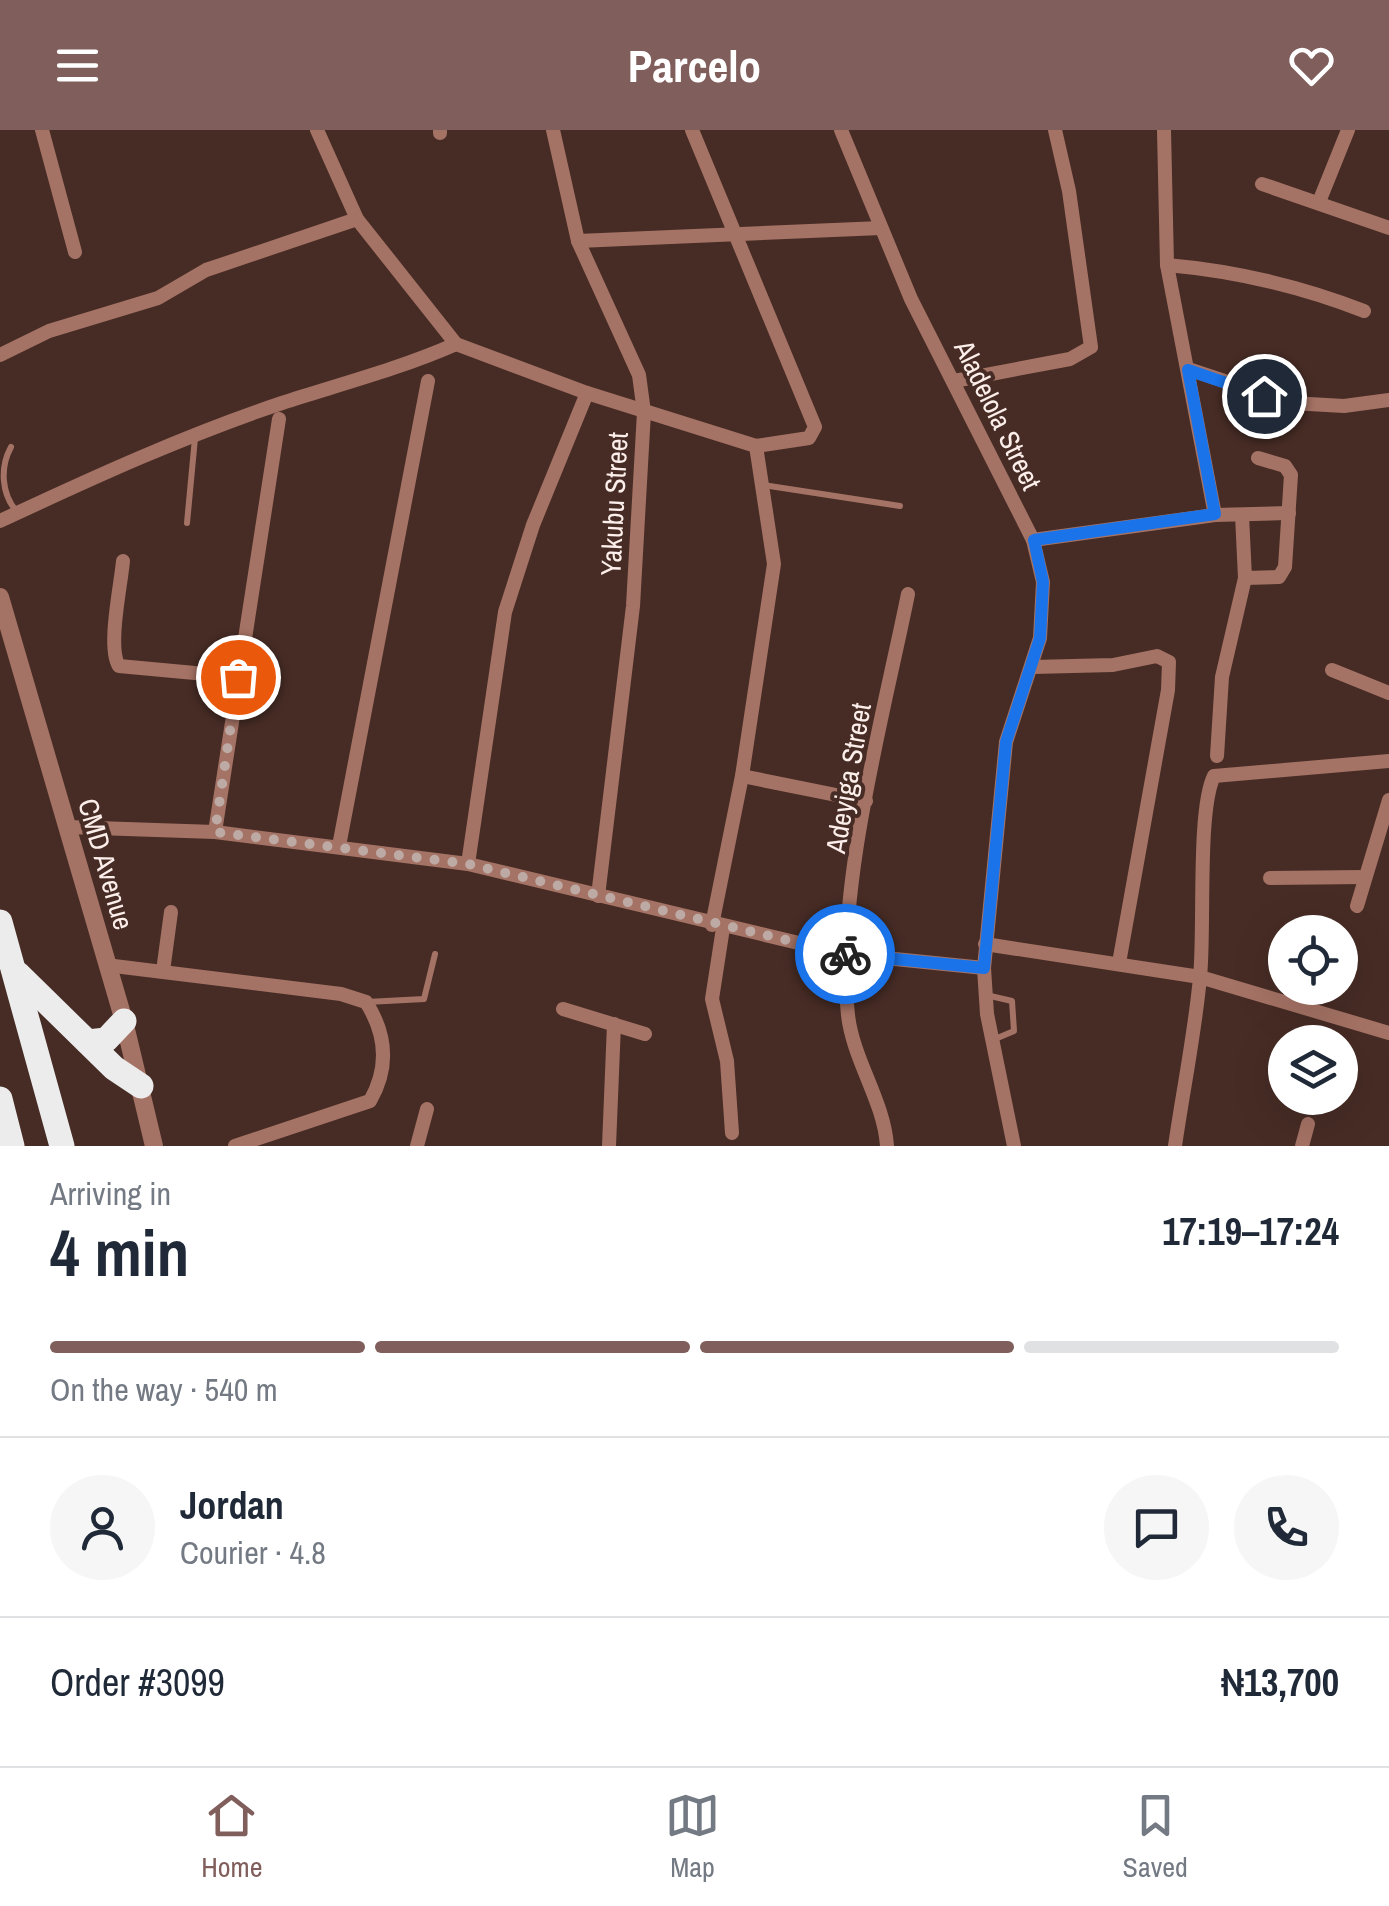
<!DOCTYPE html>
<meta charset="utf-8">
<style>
:root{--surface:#fff;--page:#f6f6f7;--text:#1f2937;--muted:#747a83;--line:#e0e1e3;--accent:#7f5e5b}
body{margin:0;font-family:"Archivo Narrow",sans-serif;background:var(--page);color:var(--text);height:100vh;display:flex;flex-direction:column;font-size:38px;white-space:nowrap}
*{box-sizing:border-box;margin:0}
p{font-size:32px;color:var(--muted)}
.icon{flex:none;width:55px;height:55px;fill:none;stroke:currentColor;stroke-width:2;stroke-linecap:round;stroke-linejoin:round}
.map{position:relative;height:1016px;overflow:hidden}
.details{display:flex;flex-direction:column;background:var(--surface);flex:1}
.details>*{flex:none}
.buttons{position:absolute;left:1268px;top:785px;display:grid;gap:20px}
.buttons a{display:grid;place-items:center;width:90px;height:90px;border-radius:50%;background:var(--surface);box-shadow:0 10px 40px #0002;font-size:50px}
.pin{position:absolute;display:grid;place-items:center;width:85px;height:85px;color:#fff;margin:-42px;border:5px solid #fff;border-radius:50%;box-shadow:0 2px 10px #0007}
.courier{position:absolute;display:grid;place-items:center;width:100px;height:100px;margin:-50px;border:8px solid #1a73e8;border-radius:50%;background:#fff;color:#222;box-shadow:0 2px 12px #0007}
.head em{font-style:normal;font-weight:800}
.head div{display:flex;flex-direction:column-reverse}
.head{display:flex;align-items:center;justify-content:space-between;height:170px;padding:0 50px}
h1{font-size:65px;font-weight:800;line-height:75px}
.bar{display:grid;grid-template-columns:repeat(4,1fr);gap:15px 10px;align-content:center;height:120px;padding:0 50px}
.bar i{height:12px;border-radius:8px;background:var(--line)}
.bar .active{background:var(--accent)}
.bar p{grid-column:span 4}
.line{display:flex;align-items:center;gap:25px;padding:0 50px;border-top:2px solid var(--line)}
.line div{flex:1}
.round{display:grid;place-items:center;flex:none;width:105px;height:105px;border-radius:52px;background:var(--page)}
header{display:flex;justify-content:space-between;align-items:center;height:130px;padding:0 50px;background:var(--accent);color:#fff;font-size:45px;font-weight:800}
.dock{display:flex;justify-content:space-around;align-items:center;height:140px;border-top:2px solid var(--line);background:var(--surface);font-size:28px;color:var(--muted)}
.dock a{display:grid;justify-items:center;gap:5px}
.dock .active{color:var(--accent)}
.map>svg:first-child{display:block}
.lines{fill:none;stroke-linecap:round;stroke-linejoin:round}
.service{stroke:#a57365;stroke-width:6}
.minor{stroke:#a57365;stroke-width:14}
.tertiary{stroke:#a57365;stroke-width:18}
.motorway{stroke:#ececec;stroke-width:25}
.done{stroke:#bdaaa5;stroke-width:10;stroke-dasharray:0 18}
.route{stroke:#1a73e8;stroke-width:12}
.labels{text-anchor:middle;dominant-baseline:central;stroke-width:8;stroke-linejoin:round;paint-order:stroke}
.street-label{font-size:28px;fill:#fceeea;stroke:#472c25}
</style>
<header><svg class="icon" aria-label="menu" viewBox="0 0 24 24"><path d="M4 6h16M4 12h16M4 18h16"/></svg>Parcelo<svg class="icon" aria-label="heart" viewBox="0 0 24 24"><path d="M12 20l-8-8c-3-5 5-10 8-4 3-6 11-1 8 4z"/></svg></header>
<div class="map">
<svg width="1389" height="1016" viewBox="0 0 1389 1016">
<rect width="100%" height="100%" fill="#472c25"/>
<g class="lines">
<g class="service">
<path d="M11,317c-11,20 -10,47 6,65"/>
<polyline points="763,355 900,376"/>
<polyline points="187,393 195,308"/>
<polyline points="986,865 1012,871 1014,901 995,909"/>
<polyline points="367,872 424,869 435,824"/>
</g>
<g class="minor">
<polyline points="42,0 75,122"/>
<polyline points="317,0 357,89 456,214 587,263 756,316 809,308 815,297 692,0"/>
<polyline points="440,0 440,3"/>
<polyline points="553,0 578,111 639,245 644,282 633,476 598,766"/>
<polyline points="841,0 911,169 1033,410 1043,452 1040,508 1006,612 984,838 987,884 1014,1016"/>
<polyline points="1164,0 1167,135 1215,385"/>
<polyline points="1262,54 1389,98"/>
<polyline points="1319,72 1348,0"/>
<polyline points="578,111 881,98"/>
<path d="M1167,135c69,6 133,21 197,46"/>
<polyline points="0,225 49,201 158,168 206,140 357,89"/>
<polyline points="1188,239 1291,273 1344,276 1389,270"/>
<polyline points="954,251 1070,229 1091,217 1069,61 1055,0"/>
<path d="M0,391c92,-43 186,-86 282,-118 59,-19 117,-34 174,-59"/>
<polyline points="1033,410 1215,385 1289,383"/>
<path d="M123,431c-2,24 -16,87 -4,105l119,11"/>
<polyline points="1245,448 1279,447 1285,437 1291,345 1285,336 1258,328"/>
<polyline points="1033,537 1113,535 1157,526 1169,532 1168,560 1119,833"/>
<polyline points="1332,540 1389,563"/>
<polyline points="1217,626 1222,547 1245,448 1242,385"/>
<polyline points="742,646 866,671"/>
<polyline points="67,697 215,702 468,734 845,824 984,838"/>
<polyline points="215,702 279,289"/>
<polyline points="339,716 428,251"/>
<polyline points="468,734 505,482 533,395 587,263"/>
<polyline points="1270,748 1364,747"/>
<polyline points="1357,776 1389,670"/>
<polyline points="712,795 742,646 774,434 756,316"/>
<polyline points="723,798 712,869 727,931 732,1003"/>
<polyline points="985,814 1200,847 1389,903"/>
<path d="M106,835l235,29 25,8c21,33 23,66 4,99l-135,45"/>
<polyline points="163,841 171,782"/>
<polyline points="563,879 645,904"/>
<polyline points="417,1016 427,979"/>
<polyline points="609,1016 614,894"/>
<path d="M887,1016c-3,-45 -34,-86 -39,-131 -13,-124 35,-297 60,-421"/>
<path d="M1175,1016c8,-56 20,-113 25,-169 5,-47 -3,-167 14,-201l175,-15"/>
<polyline points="1302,1016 1308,994"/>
</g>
<polyline class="tertiary" points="0,467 124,891 154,1016"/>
<g class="motorway">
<polyline points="0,792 62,1016"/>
<polyline points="18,844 114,938 141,956"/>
<polyline points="88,912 106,910 124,891"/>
<polyline points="0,969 12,1016"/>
</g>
</g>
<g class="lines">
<polyline class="done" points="238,547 215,702 468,734 845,824"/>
<polyline class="route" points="845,824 984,838 1006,612 1040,508 1043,452 1034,410 1215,384 1188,240 1264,266"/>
</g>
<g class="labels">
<g class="street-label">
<text transform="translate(998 285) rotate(64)">Aladelola Street</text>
<text transform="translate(614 374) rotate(-87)">Yakubu Street</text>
<text transform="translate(848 648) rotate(-80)">Adeyiga Street</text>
<text transform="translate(106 734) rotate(74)">CMD Avenue</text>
</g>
</g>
</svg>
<div class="buttons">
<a><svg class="icon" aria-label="locate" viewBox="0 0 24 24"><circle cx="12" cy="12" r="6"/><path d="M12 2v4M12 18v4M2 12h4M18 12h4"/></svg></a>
<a><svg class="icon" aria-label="layers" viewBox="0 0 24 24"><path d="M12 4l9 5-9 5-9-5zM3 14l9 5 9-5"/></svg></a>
</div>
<div class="pin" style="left:238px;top:547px;background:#ea580c"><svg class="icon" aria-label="bag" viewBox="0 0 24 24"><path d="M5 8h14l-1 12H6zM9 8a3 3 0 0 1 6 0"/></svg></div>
<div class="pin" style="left:1264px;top:266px;background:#1f2937"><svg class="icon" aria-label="home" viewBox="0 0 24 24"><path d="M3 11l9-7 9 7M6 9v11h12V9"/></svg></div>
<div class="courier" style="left:845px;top:824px"><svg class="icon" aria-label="bike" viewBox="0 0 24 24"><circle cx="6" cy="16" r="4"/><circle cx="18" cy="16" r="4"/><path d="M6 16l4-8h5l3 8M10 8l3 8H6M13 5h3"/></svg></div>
</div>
<section class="details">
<div class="head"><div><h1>4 min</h1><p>Arriving in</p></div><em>17:19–17:24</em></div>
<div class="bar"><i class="active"></i><i class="active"></i><i class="active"></i><i></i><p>On the way · 540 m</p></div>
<div class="line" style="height:180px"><a class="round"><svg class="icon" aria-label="person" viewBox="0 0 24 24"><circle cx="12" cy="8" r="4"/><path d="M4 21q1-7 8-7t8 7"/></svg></a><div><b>Jordan</b><p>Courier · 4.8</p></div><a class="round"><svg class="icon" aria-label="chat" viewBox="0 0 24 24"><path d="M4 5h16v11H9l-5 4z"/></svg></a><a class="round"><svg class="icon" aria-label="phone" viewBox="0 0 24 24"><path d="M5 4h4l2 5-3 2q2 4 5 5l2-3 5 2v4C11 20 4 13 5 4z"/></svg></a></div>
<div class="line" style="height:130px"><div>Order #3099</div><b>₦13,700</b></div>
</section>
<nav class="dock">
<a class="active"><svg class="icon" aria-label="home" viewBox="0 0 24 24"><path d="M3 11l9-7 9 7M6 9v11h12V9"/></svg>Home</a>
<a><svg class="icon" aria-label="map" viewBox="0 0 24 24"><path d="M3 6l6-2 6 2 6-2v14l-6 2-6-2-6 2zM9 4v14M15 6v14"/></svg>Map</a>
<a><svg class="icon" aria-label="saved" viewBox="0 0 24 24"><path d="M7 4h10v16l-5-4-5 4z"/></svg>Saved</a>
</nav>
